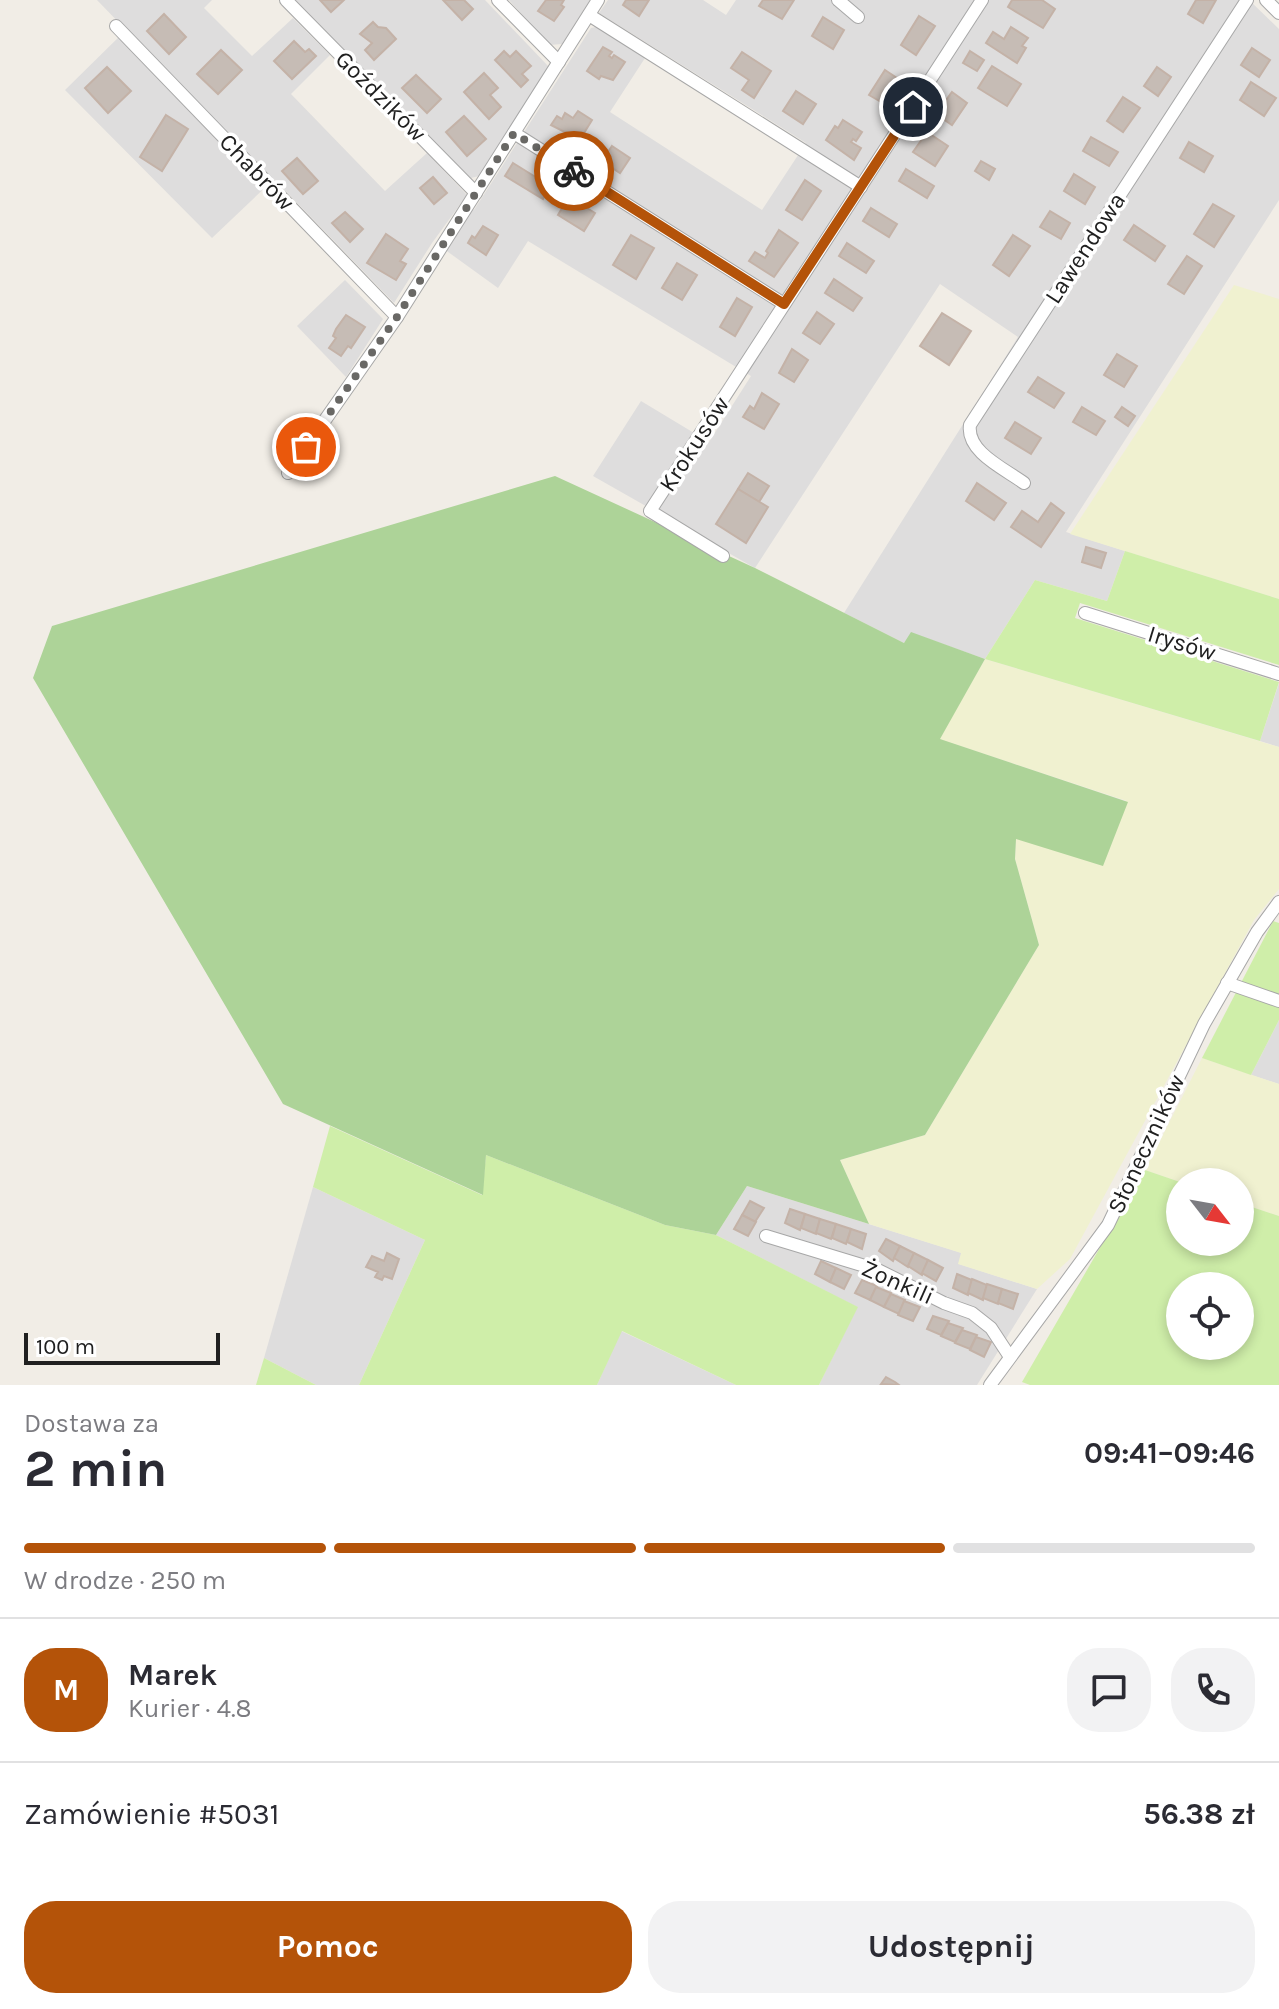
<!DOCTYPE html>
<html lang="pl">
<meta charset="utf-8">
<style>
:root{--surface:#fff;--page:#f2f2f3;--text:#2b2b33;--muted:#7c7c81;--line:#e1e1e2;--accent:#b45309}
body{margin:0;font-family:Karla,sans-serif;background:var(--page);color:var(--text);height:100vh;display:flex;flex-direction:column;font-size:30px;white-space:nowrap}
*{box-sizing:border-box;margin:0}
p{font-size:26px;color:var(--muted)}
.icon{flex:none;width:44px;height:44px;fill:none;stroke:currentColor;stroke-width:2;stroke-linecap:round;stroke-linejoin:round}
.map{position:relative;height:1385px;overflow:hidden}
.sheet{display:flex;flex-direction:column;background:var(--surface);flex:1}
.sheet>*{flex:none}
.needle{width:52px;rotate:121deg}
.controls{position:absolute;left:1166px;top:1168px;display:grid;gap:16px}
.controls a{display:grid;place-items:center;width:88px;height:88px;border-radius:50%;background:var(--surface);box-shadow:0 4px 12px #0003;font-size:40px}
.scale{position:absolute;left:24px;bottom:20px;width:196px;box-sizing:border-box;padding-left:8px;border:4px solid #202020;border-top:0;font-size:22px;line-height:28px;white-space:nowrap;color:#202020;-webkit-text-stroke:6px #fff;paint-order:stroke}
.pin{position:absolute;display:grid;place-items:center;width:68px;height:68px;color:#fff;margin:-34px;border:4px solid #fff;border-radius:50%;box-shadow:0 2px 8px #0007}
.courier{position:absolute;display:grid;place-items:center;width:80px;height:80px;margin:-40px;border:6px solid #b45309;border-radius:50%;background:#fff;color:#222;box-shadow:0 2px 10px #0007}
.summary em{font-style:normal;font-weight:700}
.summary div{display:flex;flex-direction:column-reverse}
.summary{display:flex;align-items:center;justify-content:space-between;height:136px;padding:0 24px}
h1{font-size:52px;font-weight:700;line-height:60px}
.bar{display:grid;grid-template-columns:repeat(4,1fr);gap:12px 8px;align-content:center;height:96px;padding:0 24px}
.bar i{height:10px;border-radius:6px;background:var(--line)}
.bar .active{background:var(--accent)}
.bar p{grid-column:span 4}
.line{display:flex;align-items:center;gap:20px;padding:0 24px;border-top:2px solid var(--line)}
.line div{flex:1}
.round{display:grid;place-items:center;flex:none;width:84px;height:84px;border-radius:32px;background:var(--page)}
.button{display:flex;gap:16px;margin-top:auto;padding:16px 24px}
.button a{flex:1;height:92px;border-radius:32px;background:var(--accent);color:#fff;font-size:32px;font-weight:700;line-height:92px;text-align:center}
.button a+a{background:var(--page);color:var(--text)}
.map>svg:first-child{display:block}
.residential{fill:#dedddd}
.farmland{fill:#f0f1d0}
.grass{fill:#cfeea9;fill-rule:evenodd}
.forest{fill:#add398}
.building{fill:#c6bcb5;stroke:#c4b2a7;stroke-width:2}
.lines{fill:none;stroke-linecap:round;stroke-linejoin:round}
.street-casing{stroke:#a7a7a7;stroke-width:14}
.street{stroke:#fff;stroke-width:12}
.done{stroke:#696865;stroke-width:8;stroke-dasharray:0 14.4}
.route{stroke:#b45309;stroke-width:10}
.labels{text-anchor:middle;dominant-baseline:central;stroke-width:7;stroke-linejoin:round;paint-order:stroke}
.street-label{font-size:24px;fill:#202020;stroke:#fff}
</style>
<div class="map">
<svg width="1279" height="1385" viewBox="0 0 1279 1385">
<rect width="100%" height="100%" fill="#f1ede6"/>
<g class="residential">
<polygon points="97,0 212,0 204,8 252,56 293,18 330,55 291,94 385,191 427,153 467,195 432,243 394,303 274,179 212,238 65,90 126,30"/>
<polygon points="295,0 485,0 549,67 479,176 471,178"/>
<polygon points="509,0 590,0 562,44 549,45"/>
<polygon points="608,0 703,0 726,15 736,0 1249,0 1279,29 1279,200 1066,532 1125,551 1107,601 1035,580 985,659 912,633 904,643 844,613 1018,337 940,284 755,568 593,476 641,401 709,442 751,376 528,241 498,288 444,249 471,208 474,210 591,28 596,27 645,58 610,112 762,210 806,143 599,13"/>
<polygon points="345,280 383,319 346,377 297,326"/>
<polygon points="1279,683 1279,747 1260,741"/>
<polygon points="1279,1020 1279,1084 1251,1075"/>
<polygon points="747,1186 962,1253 959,1264 1037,1289 977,1385 819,1385 857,1307 716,1235"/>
<polygon points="313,1187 425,1240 359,1385 316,1385 264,1358"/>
<polygon points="621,1331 736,1385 597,1385"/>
</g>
<g class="farmland">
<polygon points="1234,285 1279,299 1279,599 1070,534"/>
<polygon points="985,659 1279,747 1279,889 1254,920 1070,1259 1037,1289 958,1264 961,1253 869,1224 840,1160 925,1135 1039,945 1015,859 1016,838 1127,801 939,739"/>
<polygon points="1202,1058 1279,1084 1279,1216 1240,1203 1240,1182 1180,1182 1145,1170"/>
</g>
<g class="grass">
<polygon points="1125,551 1279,599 1279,665 1080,603 1075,618 1279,682 1260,741 985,659 1035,580 1107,601"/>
<polygon points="1273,921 1279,923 1279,1020 1251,1075 1202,1058"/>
<polygon points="330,1126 482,1195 486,1155 665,1225 716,1235 858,1307 819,1385 736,1385 622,1331 597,1385 359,1385 425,1240 313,1187"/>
<path d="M1145,1170l35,12v60h60v-39l39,13v169h-249l-8,-3zM1180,1286h60v60h-60z"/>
<polygon points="264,1358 316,1385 256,1385"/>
</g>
<polygon class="forest" points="555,476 755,568 904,643 911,632 985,659 940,739 1128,802 1103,866 1016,839 1015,859 1039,945 925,1135 840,1160 869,1224 747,1186 716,1235 665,1225 486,1155 483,1195 283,1104 33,678 52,626"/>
<g class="building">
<polygon points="320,0 344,0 331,12"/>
<polygon points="443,0 464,0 473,9 462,20"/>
<polygon points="546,0 564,0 561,5 564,7 554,21 538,11"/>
<polygon points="626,0 649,0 639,16 623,5"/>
<polygon points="763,0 794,0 782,19 759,6"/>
<polygon points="1012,0 1042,0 1055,9 1043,28 1008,7"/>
<polygon points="1196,0 1216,0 1203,23 1188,14"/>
<polygon points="164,14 186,37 169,54 147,31"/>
<polygon points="919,16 935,26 916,55 901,45"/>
<polygon points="823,17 844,30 833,49 812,36"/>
<polygon points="373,22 378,27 386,28 396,39 374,60 365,50 372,43 360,34"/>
<polygon points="1011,27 1028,38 1022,46 1026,48 1017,63 986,43 993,32 1004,39"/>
<polygon points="294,41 305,52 309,49 316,56 292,79 274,61"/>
<polygon points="603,47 612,52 609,56 612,58 614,55 625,62 613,80 601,76 599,79 587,71"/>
<polygon points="1252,48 1270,60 1259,77 1241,65"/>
<polygon points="221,50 242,70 218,94 197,74"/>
<polygon points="504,51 510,57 516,51 531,66 522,74 528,80 521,87 495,60"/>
<polygon points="970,51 984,60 977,71 963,63"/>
<polygon points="742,52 771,71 754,98 742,90 749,80 731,68"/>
<polygon points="992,66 1021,84 1007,106 978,88"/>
<polygon points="107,67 131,91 108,113 85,88"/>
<polygon points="1157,67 1171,77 1158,96 1144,86"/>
<polygon points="885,70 903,82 888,106 869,95"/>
<polygon points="484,73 498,88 490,95 501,107 489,119 464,92"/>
<polygon points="416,75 441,99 427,113 402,88"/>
<polygon points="1251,82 1276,98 1264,116 1240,100"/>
<polygon points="796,91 816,104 803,124 783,111"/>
<polygon points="952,92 967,103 952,125 936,114"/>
<polygon points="1123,97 1140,108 1123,132 1107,121"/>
<polygon points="578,111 592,120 574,149 563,142 569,134 551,125 557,116 562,119 565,113 573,118"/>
<polygon points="166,115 188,129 162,171 140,157"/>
<polygon points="464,116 486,139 467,156 446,132"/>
<polygon points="843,120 862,132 856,141 853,139 851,142 861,148 854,160 826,140 835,126 838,128"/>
<polygon points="927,132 948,146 935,166 913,152"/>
<polygon points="1091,137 1118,152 1109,166 1083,151"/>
<polygon points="1189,142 1213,156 1204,172 1180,158"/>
<polygon points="612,146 630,158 620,173 602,161"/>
<polygon points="297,158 318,181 303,194 282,171"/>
<polygon points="981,161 995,169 989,180 975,171"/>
<polygon points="513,163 550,186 543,199 505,176"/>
<polygon points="906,169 934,186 927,198 899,181"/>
<polygon points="1074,174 1095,187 1085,204 1064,191"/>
<polygon points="433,177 447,193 434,204 420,188"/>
<polygon points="805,180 821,191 802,220 786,210"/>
<polygon points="569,197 595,213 584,231 558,215"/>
<polygon points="1213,204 1234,216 1214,247 1194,234"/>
<polygon points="871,208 897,224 889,237 863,221"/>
<polygon points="1050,211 1070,223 1061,239 1040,227"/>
<polygon points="345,212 363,229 350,242 332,223"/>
<polygon points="1134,225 1165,246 1155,261 1124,240"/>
<polygon points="483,226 498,235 486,255 468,243 472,236 475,238"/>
<polygon points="779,230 798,243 774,277 749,261 755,252 765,258 768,253 766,251"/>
<polygon points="386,234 408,249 400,261 406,264 396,280 367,263"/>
<polygon points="631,235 654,248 636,279 613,265"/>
<polygon points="1013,235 1030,246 1009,276 993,265"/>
<polygon points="847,243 874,261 866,273 839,256"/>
<polygon points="1187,256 1202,266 1184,294 1168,284"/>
<polygon points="677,263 697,275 682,300 662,288"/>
<polygon points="834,279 862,298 853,311 825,293"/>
<polygon points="737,298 752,307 735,336 720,327"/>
<polygon points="817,312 834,324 820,344 803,333"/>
<polygon points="942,313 971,331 949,365 920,346"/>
<polygon points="346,315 365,327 351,348 348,346 341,356 329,348 336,338 333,336 336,329"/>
<polygon points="792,349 808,360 794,382 779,373"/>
<polygon points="1117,354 1137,366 1124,387 1104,375"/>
<polygon points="1038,377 1064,393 1054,408 1028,392"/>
<polygon points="762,393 779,404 764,429 743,417 750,406 754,409"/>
<polygon points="1082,407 1105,421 1096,435 1073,422"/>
<polygon points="1122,407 1135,416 1128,426 1115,417"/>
<polygon points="1015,422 1041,438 1031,454 1005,438"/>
<polygon points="748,473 769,486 759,502 738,489"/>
<polygon points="977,483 1006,503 994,520 966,501"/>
<polygon points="738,489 768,507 746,543 716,524"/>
<polygon points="1051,503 1064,513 1041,547 1011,527 1022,511 1038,522"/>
<polygon points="1086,547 1106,553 1101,568 1082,562"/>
<polygon points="750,1201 764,1208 755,1222 742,1215"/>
<polygon points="790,1209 805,1214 800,1230 785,1223"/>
<polygon points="805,1214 820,1219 816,1234 801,1228"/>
<polygon points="742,1215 756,1222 748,1236 734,1229"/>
<polygon points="820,1219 836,1224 831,1239 816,1233"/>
<polygon points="836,1224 851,1229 846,1244 832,1238"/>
<polygon points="851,1229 866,1234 862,1249 847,1242"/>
<polygon points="886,1239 900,1246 893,1261 879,1251"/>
<polygon points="900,1246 914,1253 908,1267 894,1258"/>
<polygon points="387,1253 399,1259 392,1279 384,1276 382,1280 375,1277 378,1272 366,1267 372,1256 384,1261"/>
<polygon points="914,1253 928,1260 922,1275 908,1266"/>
<polygon points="928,1260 943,1268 936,1281 922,1273"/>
<polygon points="821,1261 836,1268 830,1282 815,1274"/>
<polygon points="836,1268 851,1275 844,1289 830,1282"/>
<polygon points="957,1274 972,1280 968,1295 953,1288"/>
<polygon points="972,1279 987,1285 983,1300 968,1293"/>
<polygon points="862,1280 877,1286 870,1300 855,1293"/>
<polygon points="987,1284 1002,1289 998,1304 983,1298"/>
<polygon points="876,1287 891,1293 884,1307 870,1300"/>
<polygon points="1002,1289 1018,1294 1013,1309 998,1303"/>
<polygon points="891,1294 905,1300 899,1314 884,1307"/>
<polygon points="904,1301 920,1307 913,1321 898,1315"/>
<polygon points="933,1316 949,1321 941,1335 927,1329"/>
<polygon points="948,1323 963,1328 955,1342 941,1336"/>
<polygon points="962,1330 977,1335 970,1349 955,1343"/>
<polygon points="976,1337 991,1342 984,1357 970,1350"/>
<polygon points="886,1377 895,1382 899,1385 881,1384"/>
</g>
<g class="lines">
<defs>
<g id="street">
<polyline points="286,0 476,193"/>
<polyline points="498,0 559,62"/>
<polyline points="838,0 858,17"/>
<polyline points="1266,0 1279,13"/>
<polyline points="589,15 861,187"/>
<polyline points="116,26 397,317"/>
<polyline points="514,133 784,304"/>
<polyline points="288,473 397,317 598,0"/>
<path d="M1024,483c-19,-14 -58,-31 -54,-58l277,-425"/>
<polyline points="723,556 650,511 982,0"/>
<polyline points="1085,613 1279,674"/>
<polyline points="1227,983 1279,1001"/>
<polyline points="766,1236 878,1270 944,1303 972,1313 991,1328 1010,1357"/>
<polyline points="990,1385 1108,1225 1204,1024 1257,932 1279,902"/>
</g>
</defs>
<use href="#street" class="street-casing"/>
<use href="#street" class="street"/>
</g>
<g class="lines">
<polyline class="done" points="306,447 397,317 514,133 574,171"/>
<polyline class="route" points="574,171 784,304 913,107"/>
</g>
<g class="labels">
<g class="street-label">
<text transform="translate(381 96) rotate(45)">Goździków</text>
<text transform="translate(257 172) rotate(46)">Chabrów</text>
<text transform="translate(1085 248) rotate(-57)">Lawendowa</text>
<text transform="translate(694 444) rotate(-57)">Krokusów</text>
<text transform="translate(1182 643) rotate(17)">Irysów</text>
<text transform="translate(1146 1144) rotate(-65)">Słoneczników</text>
<text transform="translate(898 1282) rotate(24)">Żonkili</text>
</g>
</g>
</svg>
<div class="controls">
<a><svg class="needle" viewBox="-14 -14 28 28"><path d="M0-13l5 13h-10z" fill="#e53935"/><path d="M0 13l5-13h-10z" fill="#7c7c81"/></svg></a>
<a><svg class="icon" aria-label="locate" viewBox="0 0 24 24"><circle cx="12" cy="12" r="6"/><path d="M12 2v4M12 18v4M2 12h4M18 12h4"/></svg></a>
</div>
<div class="scale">100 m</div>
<div class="pin" style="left:306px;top:447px;background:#ea580c"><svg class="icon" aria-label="bag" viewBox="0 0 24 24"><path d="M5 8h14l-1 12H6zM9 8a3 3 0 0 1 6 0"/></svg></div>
<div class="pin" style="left:913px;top:107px;background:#1f2937"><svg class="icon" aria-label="home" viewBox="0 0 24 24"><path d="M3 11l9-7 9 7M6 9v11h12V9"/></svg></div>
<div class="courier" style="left:574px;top:171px"><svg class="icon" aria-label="bike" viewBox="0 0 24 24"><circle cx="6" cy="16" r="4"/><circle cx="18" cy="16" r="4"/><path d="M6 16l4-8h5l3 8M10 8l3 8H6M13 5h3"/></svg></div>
</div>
<section class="sheet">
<div class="summary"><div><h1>2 min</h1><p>Dostawa za</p></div><em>09:41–09:46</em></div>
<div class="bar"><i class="active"></i><i class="active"></i><i class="active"></i><i></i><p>W drodze · 250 m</p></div>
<div class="line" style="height:144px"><b class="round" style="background:var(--accent);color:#fff">M</b><div><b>Marek</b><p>Kurier · 4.8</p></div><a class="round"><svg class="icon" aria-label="chat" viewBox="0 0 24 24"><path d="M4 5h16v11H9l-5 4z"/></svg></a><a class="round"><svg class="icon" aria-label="phone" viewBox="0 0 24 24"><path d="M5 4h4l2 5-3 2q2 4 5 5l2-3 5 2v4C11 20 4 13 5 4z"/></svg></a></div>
<div class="line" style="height:104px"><div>Zamówienie #5031</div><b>56.38 zł</b></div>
<div class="button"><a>Pomoc</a><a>Udostępnij</a></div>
</section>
